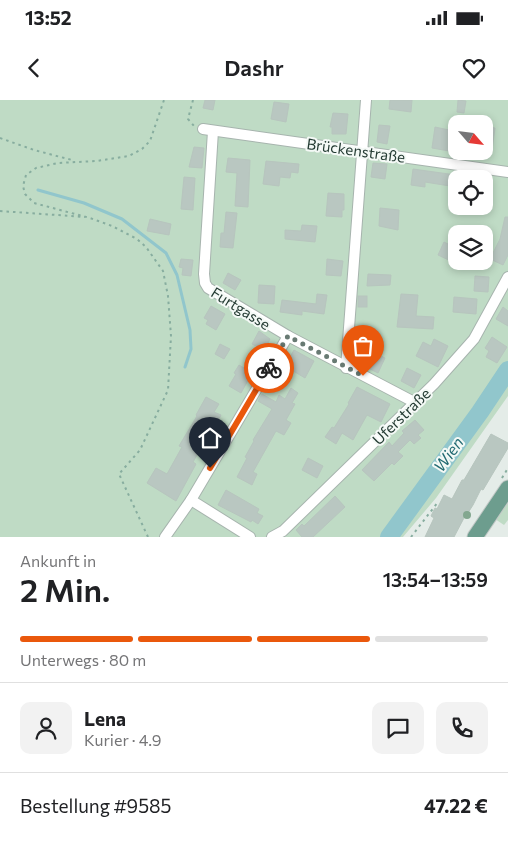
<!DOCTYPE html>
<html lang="de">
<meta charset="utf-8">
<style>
:root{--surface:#fff;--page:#f2f2f2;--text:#202124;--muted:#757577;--line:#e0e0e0;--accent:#ea580c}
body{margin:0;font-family:Commissioner,sans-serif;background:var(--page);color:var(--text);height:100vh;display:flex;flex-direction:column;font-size:19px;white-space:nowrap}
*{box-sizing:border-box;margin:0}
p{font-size:16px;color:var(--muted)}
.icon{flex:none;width:28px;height:28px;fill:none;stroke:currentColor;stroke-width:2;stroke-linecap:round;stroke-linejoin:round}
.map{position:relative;height:437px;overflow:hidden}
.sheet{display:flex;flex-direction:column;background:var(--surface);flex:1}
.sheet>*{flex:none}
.needle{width:32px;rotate:118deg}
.buttons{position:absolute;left:448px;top:15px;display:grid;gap:10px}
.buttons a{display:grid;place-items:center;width:45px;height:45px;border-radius:10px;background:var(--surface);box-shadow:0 2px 8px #0003;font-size:25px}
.pin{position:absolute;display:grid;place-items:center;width:42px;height:42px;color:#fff;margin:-51px -21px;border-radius:50% 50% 50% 0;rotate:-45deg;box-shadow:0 0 5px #0007}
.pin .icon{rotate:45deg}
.courier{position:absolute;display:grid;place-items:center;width:50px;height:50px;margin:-25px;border:4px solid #ea580c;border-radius:50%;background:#fff;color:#222;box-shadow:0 1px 6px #0007}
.summary em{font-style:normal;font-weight:600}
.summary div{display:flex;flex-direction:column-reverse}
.summary{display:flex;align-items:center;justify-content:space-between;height:85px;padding:0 20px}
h1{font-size:32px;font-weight:600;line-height:38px}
.bar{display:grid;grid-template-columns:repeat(4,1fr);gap:8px 5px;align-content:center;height:60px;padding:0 20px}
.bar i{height:6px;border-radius:4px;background:var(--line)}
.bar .selected{background:var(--accent)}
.bar p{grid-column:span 4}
.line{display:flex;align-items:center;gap:12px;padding:0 20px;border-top:1px solid var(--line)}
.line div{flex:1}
.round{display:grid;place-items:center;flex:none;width:52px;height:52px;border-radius:10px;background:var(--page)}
.status{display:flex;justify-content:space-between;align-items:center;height:35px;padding:0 25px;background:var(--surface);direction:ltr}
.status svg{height:14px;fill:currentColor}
header{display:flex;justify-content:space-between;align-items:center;height:65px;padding:0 20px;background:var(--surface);font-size:22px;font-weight:600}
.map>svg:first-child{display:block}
.green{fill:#bfdbc5;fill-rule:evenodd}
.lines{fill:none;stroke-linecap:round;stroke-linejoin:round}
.stream{stroke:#91c6cc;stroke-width:3}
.river{stroke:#91c6cc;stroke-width:18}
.building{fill:#b9c7c1;stroke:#b7c5be}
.minor-casing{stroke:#a7b4ae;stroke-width:12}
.primary-casing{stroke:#c2c8c6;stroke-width:17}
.path{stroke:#87ad9f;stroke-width:2;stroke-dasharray:2.5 4;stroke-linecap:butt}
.minor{stroke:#fff;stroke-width:10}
.primary{stroke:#6d9d8e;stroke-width:15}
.tree{fill:#83a78f}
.done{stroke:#687a73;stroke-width:5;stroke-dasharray:0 9}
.route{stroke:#ea580c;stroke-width:6}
.labels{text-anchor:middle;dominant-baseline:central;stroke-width:4;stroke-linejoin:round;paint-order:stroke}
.street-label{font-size:15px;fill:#253c34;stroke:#f4f9f6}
.water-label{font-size:16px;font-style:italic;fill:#246b73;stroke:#f4f9f6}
</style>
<div class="status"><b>13:52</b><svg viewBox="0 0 49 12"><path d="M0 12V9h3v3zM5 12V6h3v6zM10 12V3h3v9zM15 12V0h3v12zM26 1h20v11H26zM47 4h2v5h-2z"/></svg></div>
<header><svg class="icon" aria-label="back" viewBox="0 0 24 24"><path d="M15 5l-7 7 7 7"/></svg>Dashr<svg class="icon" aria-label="heart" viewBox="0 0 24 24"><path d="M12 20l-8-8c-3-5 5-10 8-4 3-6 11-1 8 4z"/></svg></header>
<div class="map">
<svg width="508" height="437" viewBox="0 0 508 437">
<rect width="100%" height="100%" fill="#e4ece8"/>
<g class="green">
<path d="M0,0h508v296l-72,102 -33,39h-403zM456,24h28v27h-28zM456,79h28v27h-28zM456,134h28v27h-28z"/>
<polygon points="508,403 508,420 504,425 495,419"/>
</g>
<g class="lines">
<polyline class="stream" points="38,90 84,103 122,119 166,153 177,175 190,230 191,249 185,267"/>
<polyline class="river" points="389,437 480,312 508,270"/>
</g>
<g class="building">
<polygon points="205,0 215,0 213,10 203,8"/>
<polygon points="390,0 412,0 411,12 389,9"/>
<polygon points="458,0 466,1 464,13 457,12"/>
<polygon points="274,2 289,4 286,22 271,19"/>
<polygon points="333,13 348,14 346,34 332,34 332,27 330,27"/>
<polygon points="379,25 390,26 387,44 377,42"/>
<polygon points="484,26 495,28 492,50 484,49"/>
<polygon points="435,27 449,30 449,35 452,36 449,51 432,48"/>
<polygon points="194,47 204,48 202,68 189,67"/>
<polygon points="228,58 250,60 248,107 235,106 237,73 226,72"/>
<polygon points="266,61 299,64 298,73 291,72 290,78 280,77 279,86 263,84"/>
<polygon points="373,63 387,64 385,79 371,77"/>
<polygon points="413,69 456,75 456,87 425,82 425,87 411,85"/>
<polygon points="184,77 195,78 193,110 181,109"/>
<polygon points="328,93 344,94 344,110 342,110 342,117 326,116"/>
<polygon points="380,108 399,110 398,130 379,126"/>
<polygon points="226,112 237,113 233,148 220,147 221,133 224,133"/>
<polygon points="505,117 508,117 508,155 503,165 490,159 500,139"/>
<polygon points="150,119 171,124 169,135 147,131"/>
<polygon points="302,125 317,126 315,142 285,139 285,130 301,131"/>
<polygon points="444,142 456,148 456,155 453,162 438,155"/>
<polygon points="181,159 193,160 191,176 182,175 183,168 179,167"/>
<polygon points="327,159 343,161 341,176 326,175"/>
<polygon points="228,173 241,180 235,190 223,183"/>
<polygon points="368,174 391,175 390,185 367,186"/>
<polygon points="475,176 489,177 488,192 474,191"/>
<polygon points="259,185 275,186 274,204 258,203"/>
<polygon points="317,194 327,195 324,214 302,211 302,215 280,212 282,200 316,204"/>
<polygon points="401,194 418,195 416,216 434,217 433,229 397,227"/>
<rect x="358" y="196" width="9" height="11"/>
<polygon points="454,197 477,199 476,214 453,212"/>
<polygon points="211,206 225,214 216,230 206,224 208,220 204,218"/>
<polygon points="503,207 508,211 508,226 496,219"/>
<polygon points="259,231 270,239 265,249 263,247 262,249 252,244"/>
<polygon points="492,237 507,247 497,263 486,257 489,251 485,248"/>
<polygon points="434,239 448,246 438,267 416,256 423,242 431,246"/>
<polygon points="220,244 230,249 224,259 215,254"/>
<polygon points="294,250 314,261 305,278 285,266"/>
<polygon points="371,251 385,258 378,273 364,266"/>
<polygon points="239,265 252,273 241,293 229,286 236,274 234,273"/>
<polygon points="407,268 421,275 414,288 401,281"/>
<polygon points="357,287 390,304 381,322 367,315 353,340 342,333 336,344 325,337 332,327 334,328 349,304 348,303"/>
<polygon points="291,288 298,293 292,303 295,304 286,320 291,323 284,335 276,331 253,372 257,374 252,385 237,377 247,358 245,357 254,341 253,340 272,309 258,301 262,294 276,302 279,295 285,299"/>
<polygon points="206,297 219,304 214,312 221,315 212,332 215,334 210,342 206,339 193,362 196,364 176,401 147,383 156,368 167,374 182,347 179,346 197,316 196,315"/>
<polygon points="415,320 424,330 418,335 421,338 414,344 410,340 398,352 403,356 394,365 392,363 374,381 362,370 389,342 392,346 404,333 402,331"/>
<polygon points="491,334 508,343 508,348 483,390 481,389 473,405 466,416 465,416 454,437 425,437 434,418 431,416 435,408 437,409 444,395 452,399 462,380 464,380"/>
<polygon points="308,358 323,366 317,378 302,370"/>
<polygon points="226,390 259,409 257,413 263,416 258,424 252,420 251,422 218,405"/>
<polygon points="335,396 345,407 313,437 302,437 296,430 302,424 304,426"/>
</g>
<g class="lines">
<defs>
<g id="minor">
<polyline points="203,29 508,72"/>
<polyline points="213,31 204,174 205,183 208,188 288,236 414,302"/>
<polyline points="346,268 366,0"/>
<polyline points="191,400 250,437"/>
<polyline points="165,437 191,400 288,236"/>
<polyline points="272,437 283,431 434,284 474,239 508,177"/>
</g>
<polyline id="primary" points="475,437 508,388"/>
</defs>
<use href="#minor" class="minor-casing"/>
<use href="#primary" class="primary-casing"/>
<g class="path">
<polyline points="193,0 188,19 194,26"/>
<polyline points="0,38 34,50 72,60"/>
<polyline points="0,111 85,117"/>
<polyline points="502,378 508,368"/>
<polyline points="148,437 119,374 140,350 168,290 171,236 168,196 163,171 146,147 137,139 112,126 90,118 34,103 25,94 23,86 26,75 36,68 58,63 97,61 129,56 142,49 150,41 164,0"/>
<polyline points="411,437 438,402"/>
</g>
<use href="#minor" class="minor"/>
<use href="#primary" class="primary"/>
</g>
<circle class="tree" cx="467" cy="415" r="4"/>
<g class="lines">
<polyline class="done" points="269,268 288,236 363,276"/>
<polyline class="route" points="210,368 269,268"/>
</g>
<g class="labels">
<g class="street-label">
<text transform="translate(356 50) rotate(8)">Brückenstraße</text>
<text transform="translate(241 208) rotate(32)">Furtgasse</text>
<text transform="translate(401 316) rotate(-44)">Uferstraße</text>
</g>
<g class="water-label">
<text transform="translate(448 354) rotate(-54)">Wien</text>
</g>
</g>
</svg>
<div class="buttons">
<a><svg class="needle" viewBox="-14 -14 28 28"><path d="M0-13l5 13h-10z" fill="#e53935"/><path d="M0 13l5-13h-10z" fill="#757577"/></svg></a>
<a><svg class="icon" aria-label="locate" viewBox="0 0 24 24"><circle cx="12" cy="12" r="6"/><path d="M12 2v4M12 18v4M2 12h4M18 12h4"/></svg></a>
<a><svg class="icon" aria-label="layers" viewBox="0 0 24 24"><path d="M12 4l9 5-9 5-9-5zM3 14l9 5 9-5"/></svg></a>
</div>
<div class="pin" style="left:363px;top:276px;background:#ea580c"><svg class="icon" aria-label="bag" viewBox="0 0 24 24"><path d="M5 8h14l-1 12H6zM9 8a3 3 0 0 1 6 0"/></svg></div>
<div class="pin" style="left:210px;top:368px;background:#1f2937"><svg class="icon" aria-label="home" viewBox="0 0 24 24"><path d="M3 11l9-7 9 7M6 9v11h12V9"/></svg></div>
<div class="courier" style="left:269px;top:268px"><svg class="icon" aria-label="bike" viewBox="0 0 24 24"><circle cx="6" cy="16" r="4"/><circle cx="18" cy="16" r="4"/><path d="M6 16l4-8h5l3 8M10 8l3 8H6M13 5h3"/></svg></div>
</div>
<section class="sheet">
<div class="summary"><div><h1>2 Min.</h1><p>Ankunft in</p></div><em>13:54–13:59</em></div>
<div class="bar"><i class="selected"></i><i class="selected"></i><i class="selected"></i><i></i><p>Unterwegs · 80 m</p></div>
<div class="line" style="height:90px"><a class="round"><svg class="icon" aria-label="person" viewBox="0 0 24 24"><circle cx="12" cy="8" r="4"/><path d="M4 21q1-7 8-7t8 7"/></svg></a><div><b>Lena</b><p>Kurier · 4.9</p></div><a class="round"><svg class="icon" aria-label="chat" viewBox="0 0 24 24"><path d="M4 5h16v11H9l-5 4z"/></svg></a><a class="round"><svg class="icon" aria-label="phone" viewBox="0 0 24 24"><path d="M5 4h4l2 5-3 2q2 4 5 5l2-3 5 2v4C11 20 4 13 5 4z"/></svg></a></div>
<div class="line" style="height:65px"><div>Bestellung #9585</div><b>47.22 €</b></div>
</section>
